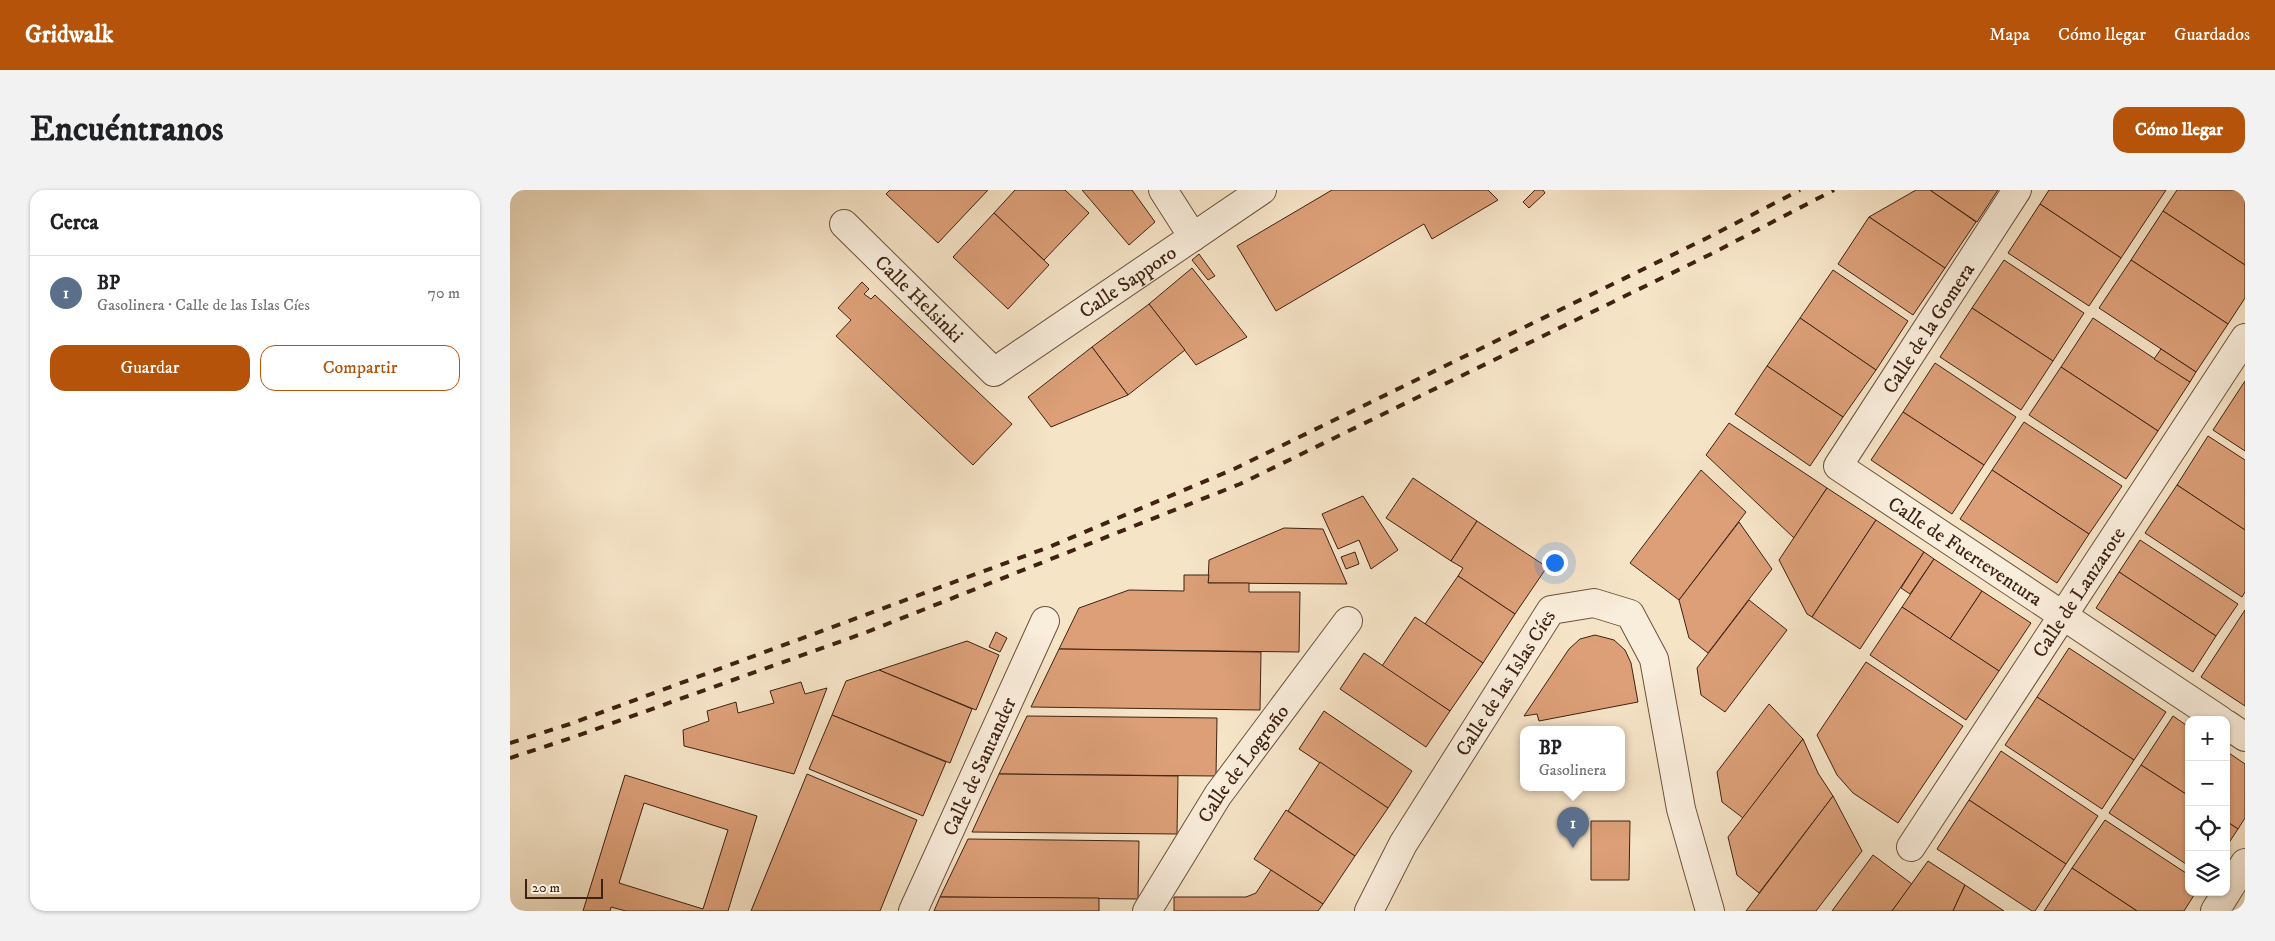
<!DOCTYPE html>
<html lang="es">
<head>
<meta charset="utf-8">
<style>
  body { margin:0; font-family:"IM FELL DW Pica",serif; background:#f2f2f2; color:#202124 }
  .controls { position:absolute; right:15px; bottom:15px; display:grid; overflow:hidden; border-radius:10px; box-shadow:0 1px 4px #0004 }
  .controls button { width:45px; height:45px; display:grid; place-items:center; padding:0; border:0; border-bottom:1px solid #e0e0e0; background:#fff; color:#202124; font:25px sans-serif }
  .scale { position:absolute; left:15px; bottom:12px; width:78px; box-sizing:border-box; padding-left:5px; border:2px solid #3f2211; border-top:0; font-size:14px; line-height:18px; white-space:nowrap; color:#3f2211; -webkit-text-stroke:4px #f9eddb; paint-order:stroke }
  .you { position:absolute; left:1044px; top:372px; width:18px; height:18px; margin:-12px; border:4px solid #fff; border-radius:50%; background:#1a73e8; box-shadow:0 0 0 8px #1a73e833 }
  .badge { display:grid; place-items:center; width:32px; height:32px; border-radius:50%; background:#b45309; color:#fff; font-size:16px; font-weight:700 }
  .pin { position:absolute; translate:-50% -41px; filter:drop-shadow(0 1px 2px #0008) }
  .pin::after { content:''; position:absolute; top:26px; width:18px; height:15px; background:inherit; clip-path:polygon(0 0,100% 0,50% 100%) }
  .popup { position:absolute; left:1010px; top:536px; width:105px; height:65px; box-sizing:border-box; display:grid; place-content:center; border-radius:10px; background:#fff; filter:drop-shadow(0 1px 4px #0005); font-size:16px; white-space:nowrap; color:#757577 }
  .popup b { font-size:19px; color:#202124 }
  .popup::after { content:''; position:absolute; left:50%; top:100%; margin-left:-10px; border:10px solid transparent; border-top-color:#fff }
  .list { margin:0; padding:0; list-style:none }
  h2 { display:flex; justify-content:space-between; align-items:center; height:65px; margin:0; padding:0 20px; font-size:21px }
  h2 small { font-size:16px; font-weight:400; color:#757577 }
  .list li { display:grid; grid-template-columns:32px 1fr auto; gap:15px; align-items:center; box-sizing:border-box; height:75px; padding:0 20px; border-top:1px solid #e0e0e0 }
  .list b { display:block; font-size:19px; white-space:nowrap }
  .list p { margin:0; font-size:16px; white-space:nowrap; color:#757577 }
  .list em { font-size:16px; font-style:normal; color:#757577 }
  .actions { display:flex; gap:10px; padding:15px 20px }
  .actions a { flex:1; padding:11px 0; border:1px solid #b45309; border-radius:15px; text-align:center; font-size:18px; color:#b45309 }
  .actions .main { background:#b45309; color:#fff }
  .icon { flex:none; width:28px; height:28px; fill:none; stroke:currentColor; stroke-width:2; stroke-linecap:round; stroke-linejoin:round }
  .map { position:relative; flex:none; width:1735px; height:721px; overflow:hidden; border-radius:15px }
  header { display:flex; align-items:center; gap:30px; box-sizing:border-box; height:70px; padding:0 25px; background:#b45309; color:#fff }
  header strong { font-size:24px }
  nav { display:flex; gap:28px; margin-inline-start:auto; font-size:18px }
  .intro { display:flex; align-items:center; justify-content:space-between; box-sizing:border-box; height:120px; padding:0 30px }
  h1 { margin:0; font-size:35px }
  .button { padding:12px 22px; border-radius:15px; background:#b45309; color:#fff; font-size:18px; font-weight:700 }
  main { display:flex; gap:30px; padding:0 30px }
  aside { flex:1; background:#fff; border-radius:15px; box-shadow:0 1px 4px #0004 }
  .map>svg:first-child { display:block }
  .building { fill:#dc9f78; stroke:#3f2211; fill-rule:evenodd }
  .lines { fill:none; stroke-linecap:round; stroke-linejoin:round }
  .minor-casing { stroke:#6d523e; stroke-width:30 }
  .minor { stroke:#f9eddb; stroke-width:28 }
  .rail { stroke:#3f2211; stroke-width:4; stroke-dasharray:9 9; stroke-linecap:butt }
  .labels { text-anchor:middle; stroke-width:4; stroke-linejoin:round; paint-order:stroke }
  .street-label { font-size:20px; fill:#3f2211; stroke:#f9eddb }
</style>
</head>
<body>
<header>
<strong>Gridwalk</strong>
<nav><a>Mapa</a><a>Cómo llegar</a><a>Guardados</a></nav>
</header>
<div class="intro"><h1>Encuéntranos</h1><a class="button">Cómo llegar</a></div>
<main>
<aside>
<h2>Cerca<small></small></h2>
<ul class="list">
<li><span class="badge" style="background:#5c6f8a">1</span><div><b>BP</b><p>Gasolinera · Calle de las Islas Cíes</p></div><em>70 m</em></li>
</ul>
<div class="actions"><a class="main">Guardar</a><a>Compartir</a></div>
</aside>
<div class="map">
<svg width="1735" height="721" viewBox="0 0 1735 721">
  <rect width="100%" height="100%" fill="#f6e4c7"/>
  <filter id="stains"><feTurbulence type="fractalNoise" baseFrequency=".004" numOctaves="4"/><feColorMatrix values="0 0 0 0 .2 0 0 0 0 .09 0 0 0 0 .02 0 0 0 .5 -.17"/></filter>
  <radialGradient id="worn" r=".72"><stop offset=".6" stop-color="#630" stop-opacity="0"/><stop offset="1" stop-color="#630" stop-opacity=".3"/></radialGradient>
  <g class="building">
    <polygon points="380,0 478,0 428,53 376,4"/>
    <polygon points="505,0 555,0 579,23 534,70 484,23"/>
    <polygon points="572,0 622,0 645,32 619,55"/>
    <polygon points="822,0 978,0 988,10 922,49 914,34 766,121 727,56"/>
    <polygon points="1025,0 1033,0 1035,3 1019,18 1013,12"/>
    <polygon points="1406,0 1420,0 1466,32 1435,78 1359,27"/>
    <polygon points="1420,0 1488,0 1467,32"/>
    <polygon points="1539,0 1656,0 1611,68 1530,14"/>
    <polygon points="1667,0 1727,0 1735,6 1735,75 1653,21"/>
    <polygon points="1530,14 1611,68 1579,116 1498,63"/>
    <polygon points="1653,21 1735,75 1735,108 1718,134 1621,70"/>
    <polygon points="484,23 539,75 498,119 443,67"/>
    <polygon points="1359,27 1435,78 1403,125 1328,74"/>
    <polygon points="689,64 705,86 698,90 682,70"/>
    <polygon points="1494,70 1574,123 1543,171 1462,118"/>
    <polygon points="1621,70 1718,134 1686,182 1589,118"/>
    <polygon points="682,78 737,147 686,175 639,114"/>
    <polygon points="1323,80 1398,131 1366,180 1290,128"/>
    <polygon points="352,92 359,99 354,104 361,109 365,105 502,234 463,275 326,146 341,130 328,118"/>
    <polygon points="639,114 675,160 618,205 582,157"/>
    <polygon points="1462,118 1543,171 1511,220 1430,167"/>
    <polygon points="1290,128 1366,180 1333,227 1257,176"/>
    <polygon points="1583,128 1680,192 1648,241 1551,177"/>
    <polygon points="582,157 618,205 541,237 518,207"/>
    <polygon points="1651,159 1686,182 1680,192 1644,169"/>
    <polygon points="1425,173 1506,227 1474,275 1393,222"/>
    <polygon points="1257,176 1333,227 1300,276 1225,224"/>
    <polygon points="1551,177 1648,241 1616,289 1519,225"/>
    <polygon points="1735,191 1735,261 1703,240"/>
    <polygon points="1393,222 1474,275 1442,324 1361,270"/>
    <polygon points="1514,232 1612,296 1579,344 1482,280"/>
    <polygon points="1219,233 1317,298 1284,348 1196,265"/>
    <polygon points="1698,246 1735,270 1735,340 1667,295"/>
    <polygon points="1191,280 1236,322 1169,410 1120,373"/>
    <polygon points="1482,280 1579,344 1547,393 1450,329"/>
    <polygon points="903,288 967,331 941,371 876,328"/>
    <polygon points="1667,295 1735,340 1735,402 1732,407 1635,343"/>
    <polygon points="1317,298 1366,330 1302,427 1297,424 1269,370"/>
    <polygon points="853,306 888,360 861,379 849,350 828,359 812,324"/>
    <polygon points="1366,330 1414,362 1350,459 1302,427"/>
    <polygon points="967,331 1037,377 1005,424 948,386 953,378 941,371"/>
    <polygon points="1229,332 1262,379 1198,463 1179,448 1169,410"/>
    <polygon points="774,338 813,339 837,394 698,393 699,370"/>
    <polygon points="1630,350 1728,414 1706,446 1609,382"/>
    <polygon points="845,362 849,374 836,379 831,367"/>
    <polygon points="1414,362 1424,369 1400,404 1391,398"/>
    <polygon points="1424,369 1472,401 1440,449 1392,417"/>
    <polygon points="1609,382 1706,446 1683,482 1586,418"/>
    <polygon points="674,385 699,385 698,393 739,393 739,402 790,402 789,462 549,459 569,418 619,400 674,401"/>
    <polygon points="948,386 1005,424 973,473 915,434"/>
    <polygon points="1472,401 1521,433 1489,481 1440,449"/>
    <polygon points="1239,410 1277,440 1215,522 1191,505 1187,478"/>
    <polygon points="1392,417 1489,481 1456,530 1360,465"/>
    <polygon points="1735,420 1735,516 1691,487"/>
    <polygon points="905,427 973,473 940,521 872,476"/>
    <polygon points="486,442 497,448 490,462 479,457"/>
    <polygon points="1085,445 1104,450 1115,460 1121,473 1128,512 1029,531 1027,524 1014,526 1059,459 1070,449"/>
    <polygon points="457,451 489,465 466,520 369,480"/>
    <polygon points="1559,458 1656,522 1624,570 1527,507"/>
    <polygon points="549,459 751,462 750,520 521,517"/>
    <polygon points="854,463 940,521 916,557 830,499"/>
    <polygon points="1356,472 1453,536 1388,633 1343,603 1327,585 1307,545"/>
    <polygon points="369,480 462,519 440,573 322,525 336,491"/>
    <polygon points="291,492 295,504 317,498 284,584 174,556 173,540 199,531 197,521 226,512 228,523 264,513 260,501"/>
    <polygon points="1527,507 1624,570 1592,619 1495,555"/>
    <polygon points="1259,514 1293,549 1233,628 1212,612 1207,582"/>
    <polygon points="814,521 902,581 878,618 789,559"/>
    <polygon points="322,525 436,572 413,626 299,579"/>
    <polygon points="517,526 707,528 706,586 489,584"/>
    <polygon points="1663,526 1679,537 1679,606 1631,575"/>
    <polygon points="1293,549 1308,583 1323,606 1249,703 1227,685 1218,647"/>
    <polygon points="1491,561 1588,626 1556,674 1459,610"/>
    <polygon points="1716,561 1735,574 1735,628 1728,639 1716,631"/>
    <polygon points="810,572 878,618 845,666 778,621"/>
    <polygon points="1631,575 1679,606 1679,676 1599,623"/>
    <polygon points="297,584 407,630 370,721 241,721"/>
    <polygon points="489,584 668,586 667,644 462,642"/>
    <path d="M115,585L247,626L218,721H116L101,717L100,721H73ZM134,613L218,640L193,719L109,693Z"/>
    <polygon points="1323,606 1352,661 1306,721 1236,721"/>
    <polygon points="1459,610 1556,674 1525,721 1522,721 1427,659"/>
    <polygon points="776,620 845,666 813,714 744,669"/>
    <polygon points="1595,630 1679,685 1679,702 1686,702 1674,721 1627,721 1562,678"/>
    <polygon points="1081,631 1120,631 1119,690 1081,690"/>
    <polygon points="1716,631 1728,639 1716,657"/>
    <polygon points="458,649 629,651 628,709 430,707"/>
    <polygon points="1363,665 1402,694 1382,721 1322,721"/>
    <polygon points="1418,671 1455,695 1443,721 1382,721"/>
    <polygon points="1562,678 1627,721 1534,721"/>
    <polygon points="761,680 813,714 808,721 664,721 664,707 736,707 746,703"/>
    <polygon points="1455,695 1494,721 1443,721"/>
    <polygon points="430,707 589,708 589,721 424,721"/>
  </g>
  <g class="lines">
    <g class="minor-casing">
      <g id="minor">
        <polyline points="653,0 683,47"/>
        <path id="s1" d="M1507,0L1328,276L1710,530"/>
        <path id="s2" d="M334,34L484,182L752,0"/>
        <polyline points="1716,534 1735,547"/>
        <path id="s3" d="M1401,657L1735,148"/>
        <path id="s4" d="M403,721L535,431"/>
        <path id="s5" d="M637,721L708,605L838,431"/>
        <path id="s6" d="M859,721L893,654L1041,420L1084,413L1120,424L1144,469L1171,619L1200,721"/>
        <polyline points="1705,721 1735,673"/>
      </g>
    </g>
    <use href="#minor" class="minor"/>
    <g class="rail">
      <polyline points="0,553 60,534 539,357 724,279 1197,48 1290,0"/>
      <polyline points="0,568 61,548 357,442 730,294 1201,64 1324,0"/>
    </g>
  </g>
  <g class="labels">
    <g class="street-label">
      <text dy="7" stroke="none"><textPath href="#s2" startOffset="372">Calle Sapporo</textPath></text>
      <text dy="7" stroke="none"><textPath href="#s2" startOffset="106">Calle Helsinki</textPath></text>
      <text transform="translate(1418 138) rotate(-57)" y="7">Calle de la Gomera</text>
      <text dy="7" stroke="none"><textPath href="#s1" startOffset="482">Calle de Fuerteventura</textPath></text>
      <text dy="7" stroke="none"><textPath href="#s3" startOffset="305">Calle de Lanzarote</textPath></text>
      <text dy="7" stroke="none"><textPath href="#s6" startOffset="266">Calle de las Islas Cíes</textPath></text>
      <text dy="7" stroke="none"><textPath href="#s5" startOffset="176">Calle de Logroño</textPath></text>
      <text dy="7" stroke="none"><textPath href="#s4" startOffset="159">Calle de Santander</textPath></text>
    </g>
  </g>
  <rect width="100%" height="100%" filter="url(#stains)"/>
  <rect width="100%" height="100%" fill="url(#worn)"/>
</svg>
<div class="controls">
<button>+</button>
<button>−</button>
<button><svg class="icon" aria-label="locate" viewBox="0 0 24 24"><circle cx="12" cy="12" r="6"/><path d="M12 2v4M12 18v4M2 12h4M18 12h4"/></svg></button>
<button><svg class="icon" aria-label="layers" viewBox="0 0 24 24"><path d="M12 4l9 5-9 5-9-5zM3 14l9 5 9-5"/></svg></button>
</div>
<div class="scale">20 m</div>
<div class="you"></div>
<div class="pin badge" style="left:1063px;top:658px;background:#5c6f8a">1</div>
<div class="popup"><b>BP</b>Gasolinera</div>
</div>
</main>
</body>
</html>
